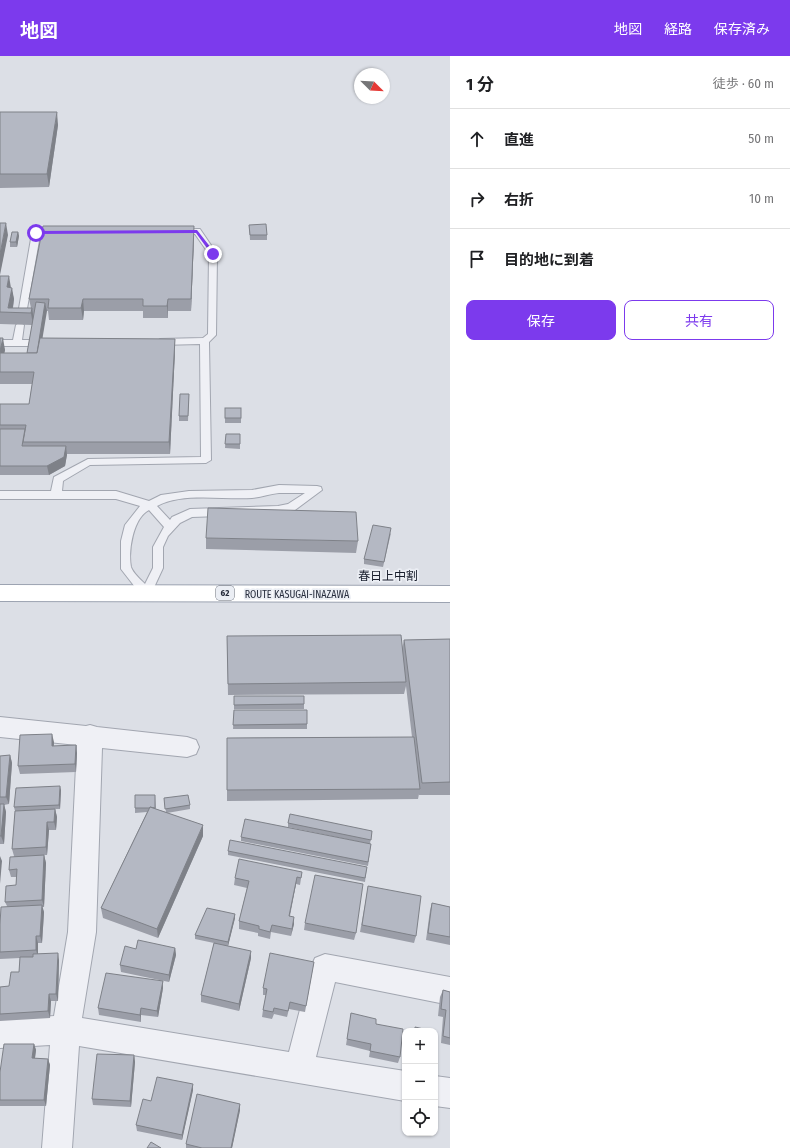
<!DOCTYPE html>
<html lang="ja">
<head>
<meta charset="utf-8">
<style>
  body { margin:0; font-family:"Fira Sans Condensed","Noto Sans JP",sans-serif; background:#f6f6f6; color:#202124 }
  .controls { position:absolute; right:12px; bottom:12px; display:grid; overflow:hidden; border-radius:8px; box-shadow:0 1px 3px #0004 }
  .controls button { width:36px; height:36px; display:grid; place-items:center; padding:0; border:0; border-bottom:1px solid #e0e0e0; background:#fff; color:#202124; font:20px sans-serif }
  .compass { position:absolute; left:354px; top:12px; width:36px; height:36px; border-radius:50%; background:#fff; box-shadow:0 1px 3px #0004; rotate:114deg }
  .stop { position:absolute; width:12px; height:12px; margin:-9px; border:3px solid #7c3aed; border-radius:50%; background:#fff }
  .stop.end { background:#7c3aed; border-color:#fff; box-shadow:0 1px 4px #0008 }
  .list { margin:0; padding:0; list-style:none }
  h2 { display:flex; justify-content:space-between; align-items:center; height:52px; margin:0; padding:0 16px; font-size:17px }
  h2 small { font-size:13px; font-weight:400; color:#757577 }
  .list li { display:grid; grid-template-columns:26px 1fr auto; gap:12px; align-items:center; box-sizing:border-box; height:60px; padding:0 16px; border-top:1px solid #e0e0e0 }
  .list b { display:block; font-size:15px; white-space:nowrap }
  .list em { font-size:13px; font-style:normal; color:#757577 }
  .actions { display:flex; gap:8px; padding:12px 16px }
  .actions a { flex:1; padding:9px 0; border:1px solid #7c3aed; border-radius:8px; text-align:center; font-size:14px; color:#7c3aed }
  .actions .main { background:#7c3aed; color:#fff }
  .icon { flex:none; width:22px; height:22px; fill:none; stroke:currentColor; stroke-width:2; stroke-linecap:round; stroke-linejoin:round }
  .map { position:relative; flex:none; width:450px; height:1092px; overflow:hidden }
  header { display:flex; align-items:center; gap:24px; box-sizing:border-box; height:56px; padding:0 20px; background:#7c3aed; color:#fff }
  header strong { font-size:19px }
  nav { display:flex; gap:22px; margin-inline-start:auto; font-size:14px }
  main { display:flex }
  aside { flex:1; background:#fff }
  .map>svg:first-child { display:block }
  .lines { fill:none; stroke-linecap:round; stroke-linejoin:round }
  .service-casing { stroke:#a2a6b0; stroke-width:2 }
  .minor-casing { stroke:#a2a6b0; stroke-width:2 }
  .primary-casing { stroke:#9ca3b1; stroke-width:2 }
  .service { fill:#eff0f5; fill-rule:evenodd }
  .minor { fill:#eff0f5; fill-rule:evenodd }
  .primary { fill:#fff; fill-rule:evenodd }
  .wall { fill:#9b9ea8 }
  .shaded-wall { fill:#7e8188 }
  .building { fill:#b4b8c3; stroke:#7e8188 }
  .route { fill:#7c3aed }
  .labels { text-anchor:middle; stroke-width:3.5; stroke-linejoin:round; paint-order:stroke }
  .shield { fill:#ebeef4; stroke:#616673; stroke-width:1 }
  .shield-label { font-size:9px; font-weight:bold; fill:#262c3c }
  .street-label { font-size:10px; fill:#262c3c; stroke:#ebeef4 }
  .quarter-label { font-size:12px; fill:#191e2d; stroke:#ebeef4 }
</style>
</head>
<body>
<header>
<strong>地図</strong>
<nav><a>地図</a><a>経路</a><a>保存済み</a></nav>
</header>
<main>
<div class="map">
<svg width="450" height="1092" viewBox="0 0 450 1092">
  <rect width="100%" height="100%" fill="#dcdfe6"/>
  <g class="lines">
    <g class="service-casing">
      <g id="service">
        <path d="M197,173H200L217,198L216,279L209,286L211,404L206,407L90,409L63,425L62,435H116L149,445L161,439L189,435L252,434L279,429L317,430L321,431L322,434L295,454L278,458L192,461L180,467L168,480L163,491V512L150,540L146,541L142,540L121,513V485L125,469L140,450L116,443H0V435H51L54,421L88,403L201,401L200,288L160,289L156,286L160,283L203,282L208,278L209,198L195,178H180L176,176L180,174ZM279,437H305L288,448L278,450L190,453L172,461L170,464L157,450C182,436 223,444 252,442C261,441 270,438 279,437ZM149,454L164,471L153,491V512L145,528C141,524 133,517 131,511C128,495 133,462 149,454Z"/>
        <polygon points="57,174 60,174 60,178 40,179 25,264 21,267 24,269 22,284 31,284 36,287 31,290 0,290 0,284 13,284 16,269 20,266 17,264 32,177 36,175"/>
      </g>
    </g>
    <g class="minor-casing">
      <g id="minor">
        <polygon points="0,661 86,670 90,669 97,671 187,681 196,684 199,691 196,698 187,701 102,692 96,876 82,962 289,996 311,911 315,902 325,898 450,921 450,949 335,926 316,1001 405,1015 405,1045 79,990 72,1092 42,1092 50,989 0,992 0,964 54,960 68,876 77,689 0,681"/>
        <polygon points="435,1020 450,1022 450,1052 435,1050"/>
      </g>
    </g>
    <g class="primary-casing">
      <polygon id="primary" points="0,529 450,530 450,546 0,545"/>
    </g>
    <use href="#service" class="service"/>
    <use href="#minor" class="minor"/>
    <use href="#primary" class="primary"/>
  </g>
  <g class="wall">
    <polygon points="0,56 58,69 49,131 0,132"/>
    <polygon points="249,169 267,179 267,184 250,184"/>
    <polygon points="18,176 19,180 17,191 10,191 10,186"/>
    <polygon points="194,182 191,255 168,255 168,262 143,262 143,255 84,255 83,264 49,264 48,255 46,255 42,282 175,283 175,295 170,398 67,398 65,410 49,419 0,419 0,348 29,348 32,328 0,328 0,282 5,294 4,297 27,297 32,269 0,268 0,220 11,232 14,243 13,252 31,252 29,243"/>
    <polygon points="189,338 188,365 179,365 179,360"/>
    <rect x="225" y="352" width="16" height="15"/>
    <polygon points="226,378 240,378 240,393 225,392"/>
    <polygon points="391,477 383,511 364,508 364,503"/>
    <polygon points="206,482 358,485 356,497 206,493"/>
    <polygon points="227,580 402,593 404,584 450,583 450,739 419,739 419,738 418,743 227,745 227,682 412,681 406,630 404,638 228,639"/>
    <polygon points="234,640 304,648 304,653 234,653"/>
    <polygon points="234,654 307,668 307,673 233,673"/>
    <polygon points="54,686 54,690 77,697 76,716 20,718 18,710"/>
    <polygon points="10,699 12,707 9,748 4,749 6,756 4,788 0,788 0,700"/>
    <polygon points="61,734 60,753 55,753 57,761 56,774 49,774 47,799 44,799 46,807 44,851 42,851 44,856 42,887 38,887 38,898 59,904 58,945 51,945 50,962 0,965 0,931 9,930 19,916 20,902 0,903 0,868 7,850 5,846 16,829 16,821 11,821 9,814 14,800 12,793 15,755 14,751"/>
    <polygon points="155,739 156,753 166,756 164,742 190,749 190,753 167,757 203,780 158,882 103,862 101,852 147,756 135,757 135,752"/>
    <polygon points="288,767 372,775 370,788 288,771"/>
    <polygon points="241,781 371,788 368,810 241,785"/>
    <polygon points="228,795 367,811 365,826 228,799"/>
    <polygon points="302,816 300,829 296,828 290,860 294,868 291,880 271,876 270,883 258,880 258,877 239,873 239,865 247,832 234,829 235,822"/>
    <polygon points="367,837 416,880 414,887 360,876"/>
    <polygon points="432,847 450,851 450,889 426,884 430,854"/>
    <polygon points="235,858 235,862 228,890 251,902 239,955 201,946 201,939 214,887 195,883 195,879"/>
    <polygon points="305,867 356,877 354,884 304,874"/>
    <polygon points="175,892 176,899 169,926 121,916 120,909 136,893"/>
    <polygon points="314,906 305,956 289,953 287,961 274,958 272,963 262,961 263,954 266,939 263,939 263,932"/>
    <polygon points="163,925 163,932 158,961 141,959 141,966 99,959 98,952"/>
    <polygon points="443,934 450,936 450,989 441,987 443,961 438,960 440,941"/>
    <polygon points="351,957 376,968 400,1001 398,1007 369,1001 370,995 346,989"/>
    <polygon points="34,988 36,994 35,1002 48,1003 50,1009 46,1050 0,1050 0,1016"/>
    <polygon points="134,999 135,1006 131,1051 93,1049 92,1043"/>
    <polygon points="193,1028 193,1034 182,1084 137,1075 136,1069 151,1045"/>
    <polygon points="240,1048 240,1054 232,1092 186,1092 186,1088"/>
  </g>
  <g class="shaded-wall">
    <polygon points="57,56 58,69 49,131 47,118"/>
    <polygon points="6,167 8,179 0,219 0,198"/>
    <polygon points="194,170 194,182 191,255 191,243"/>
    <polygon points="18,176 19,180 17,191 16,186"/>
    <polygon points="9,220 11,232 7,231"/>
    <polygon points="12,232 14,243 12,257 8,252"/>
    <polygon points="83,243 84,255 83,264 81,252"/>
    <polygon points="168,243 168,262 167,250"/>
    <polygon points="45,247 47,255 38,309 36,300"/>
    <polygon points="32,252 34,264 33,269 31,257"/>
    <polygon points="3,282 5,294 2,309 0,295"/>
    <polygon points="175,283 175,295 170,398 169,386"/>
    <polygon points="66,390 67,399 65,410 49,419 47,410"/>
    <polygon points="52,678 54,686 53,698 52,690"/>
    <polygon points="76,689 77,697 76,716 75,708"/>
    <polygon points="10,699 12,707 9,748 6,741"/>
    <polygon points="60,730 61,734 60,753 59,749"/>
    <polygon points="4,748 6,756 4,788 1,780"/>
    <polygon points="55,753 57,761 56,774 54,766"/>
    <polygon points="47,766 49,774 47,799 46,791"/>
    <polygon points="203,769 203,780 158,882 157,873"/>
    <polygon points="44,799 46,807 44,851 42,844"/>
    <polygon points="0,800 2,805 0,828"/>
    <polygon points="297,821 296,828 288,867 289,860"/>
    <polygon points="42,849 44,856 42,887 40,880"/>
    <polygon points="235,858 235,862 228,890 228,886"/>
    <polygon points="294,861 294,868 291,880 292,873"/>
    <polygon points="36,880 38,887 38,901 36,894"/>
    <polygon points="175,892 176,899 169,926 169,919"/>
    <polygon points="251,895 251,902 239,955 239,948"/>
    <polygon points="58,897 59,904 58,945 56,938"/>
    <polygon points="163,925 163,932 158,961 157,955"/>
    <polygon points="49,938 51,945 50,962 48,955"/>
    <polygon points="141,952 141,966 140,959"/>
    <polygon points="34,988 36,994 34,1009 32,1002"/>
    <polygon points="134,999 135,1006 131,1051 130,1045"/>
    <polygon points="48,1003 50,1009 46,1050 44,1044"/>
    <polygon points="193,1028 193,1034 182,1084 182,1079"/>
    <polygon points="240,1048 240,1054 232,1092 231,1092"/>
  </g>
  <g class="building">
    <polygon points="0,56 57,56 47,118 0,118"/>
    <polygon points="0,167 6,167 0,198"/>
    <polygon points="266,168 267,179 250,179 249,169"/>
    <polygon points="43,170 194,170 191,243 168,243 167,250 143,250 143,243 83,243 81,252 48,252 49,243 29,243"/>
    <polygon points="12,176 18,176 16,186 10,186"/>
    <polygon points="0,220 9,220 7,231 12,232 8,252 32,252 31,257 0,256"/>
    <polygon points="36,246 45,247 37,297 27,297"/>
    <polygon points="0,282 3,282 0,295"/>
    <polygon points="40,282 175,283 169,386 23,386 26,369 0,369 0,348 29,348 34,316 0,316 0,297 37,297"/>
    <polygon points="180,338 189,338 188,360 179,360"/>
    <rect x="225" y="352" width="16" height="10"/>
    <polygon points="0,373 25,373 22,390 66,390 64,401 47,410 0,410"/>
    <polygon points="226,378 240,378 240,388 225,388"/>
    <polygon points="208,452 356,456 358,485 206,482"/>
    <polygon points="373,469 391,472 384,506 364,503"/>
    <polygon points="401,579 406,626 228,628 227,580"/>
    <polygon points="450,583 450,726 422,727 404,584"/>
    <polygon points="234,640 304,640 304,648 234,649"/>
    <polygon points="234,654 307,654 307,668 233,669"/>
    <polygon points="52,678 52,690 76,689 75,708 18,710 20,679"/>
    <polygon points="414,681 420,733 227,734 227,682"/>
    <polygon points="10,699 6,741 0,741 0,700"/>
    <polygon points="60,730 59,749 14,751 16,732"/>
    <polygon points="135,739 155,739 155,752 150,751 149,752 135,752"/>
    <polygon points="188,739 190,749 165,753 164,742"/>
    <polygon points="0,748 4,748 1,780 0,780"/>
    <polygon points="150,751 203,769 157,873 101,852"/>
    <polygon points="55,753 54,766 47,766 46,791 12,793 15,755"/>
    <polygon points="290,758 372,775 371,784 288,767"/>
    <polygon points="245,763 371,788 368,806 241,781"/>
    <polygon points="230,784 367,811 365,822 228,795"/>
    <polygon points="44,799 42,844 5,846 6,830 16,829 17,813 9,814 10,801"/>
    <polygon points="239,803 302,816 301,822 297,821 289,860 294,861 292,873 272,869 270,876 259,873 259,870 239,865 249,825 235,822"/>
    <polygon points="315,819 363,828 356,877 305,867"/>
    <polygon points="368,830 421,840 416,880 362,869"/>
    <polygon points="432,847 450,851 450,881 428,877"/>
    <polygon points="42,849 40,880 36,880 36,894 0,896 0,868 1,851"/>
    <polygon points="207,852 235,858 228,886 195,879"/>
    <polygon points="138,884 175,892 169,919 120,909 125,890 136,893"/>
    <polygon points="214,887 251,895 239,948 201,939"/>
    <polygon points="58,897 56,938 49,938 48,955 0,958 0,931 9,930 11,916 19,916 20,901 33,901 33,898"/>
    <polygon points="270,897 314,906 306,950 290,946 288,955 274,952 273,956 263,954 267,933 263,932"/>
    <polygon points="106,917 163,925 157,955 141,952 140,959 98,952"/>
    <polygon points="443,934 450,936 450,982 443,980 446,954 441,953"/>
    <polygon points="351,957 376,963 376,968 403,973 400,1001 370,995 371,988 347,983"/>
    <polygon points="415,971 432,975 415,975"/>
    <polygon points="4,988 34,988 32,1002 48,1003 44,1044 0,1044 0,1016"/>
    <polygon points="97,998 134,999 130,1045 92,1043"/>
    <polygon points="157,1021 193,1028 182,1079 136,1069 143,1043 151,1045"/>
    <polygon points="197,1038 240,1048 231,1092 202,1092 186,1088"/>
    <polygon points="151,1086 161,1092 147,1092"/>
  </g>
  <polygon class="route" points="197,174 215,197 215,199 212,199 196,177 36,178 34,177 36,175"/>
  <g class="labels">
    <rect class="shield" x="216" y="530" width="18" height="14" rx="3"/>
    <g class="shield-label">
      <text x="225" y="540">62</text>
    </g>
    <g class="street-label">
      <text x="297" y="542">ROUTE KASUGAI-INAZAWA</text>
    </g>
    <g class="quarter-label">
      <text x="388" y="524">春日上中割</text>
    </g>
  </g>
</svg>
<div class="controls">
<button>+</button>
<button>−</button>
<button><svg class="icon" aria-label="locate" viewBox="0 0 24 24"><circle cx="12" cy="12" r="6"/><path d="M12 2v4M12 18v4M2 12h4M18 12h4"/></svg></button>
</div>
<svg class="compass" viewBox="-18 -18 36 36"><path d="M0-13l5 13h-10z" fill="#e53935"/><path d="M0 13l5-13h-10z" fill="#757577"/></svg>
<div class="stop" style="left:36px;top:177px"></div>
<div class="stop end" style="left:213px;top:198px"></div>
</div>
<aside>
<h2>1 分<small>徒歩 · 60 m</small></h2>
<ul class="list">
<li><svg class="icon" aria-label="ahead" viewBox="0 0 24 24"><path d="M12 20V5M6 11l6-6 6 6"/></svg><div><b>直進</b></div><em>50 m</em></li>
<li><svg class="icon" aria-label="right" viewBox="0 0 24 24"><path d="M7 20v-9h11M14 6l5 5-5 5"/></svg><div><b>右折</b></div><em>10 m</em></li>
<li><svg class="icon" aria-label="arrive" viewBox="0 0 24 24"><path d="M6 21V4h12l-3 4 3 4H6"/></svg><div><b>目的地に到着</b></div></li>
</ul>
<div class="actions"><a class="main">保存</a><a>共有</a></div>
</aside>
</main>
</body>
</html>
